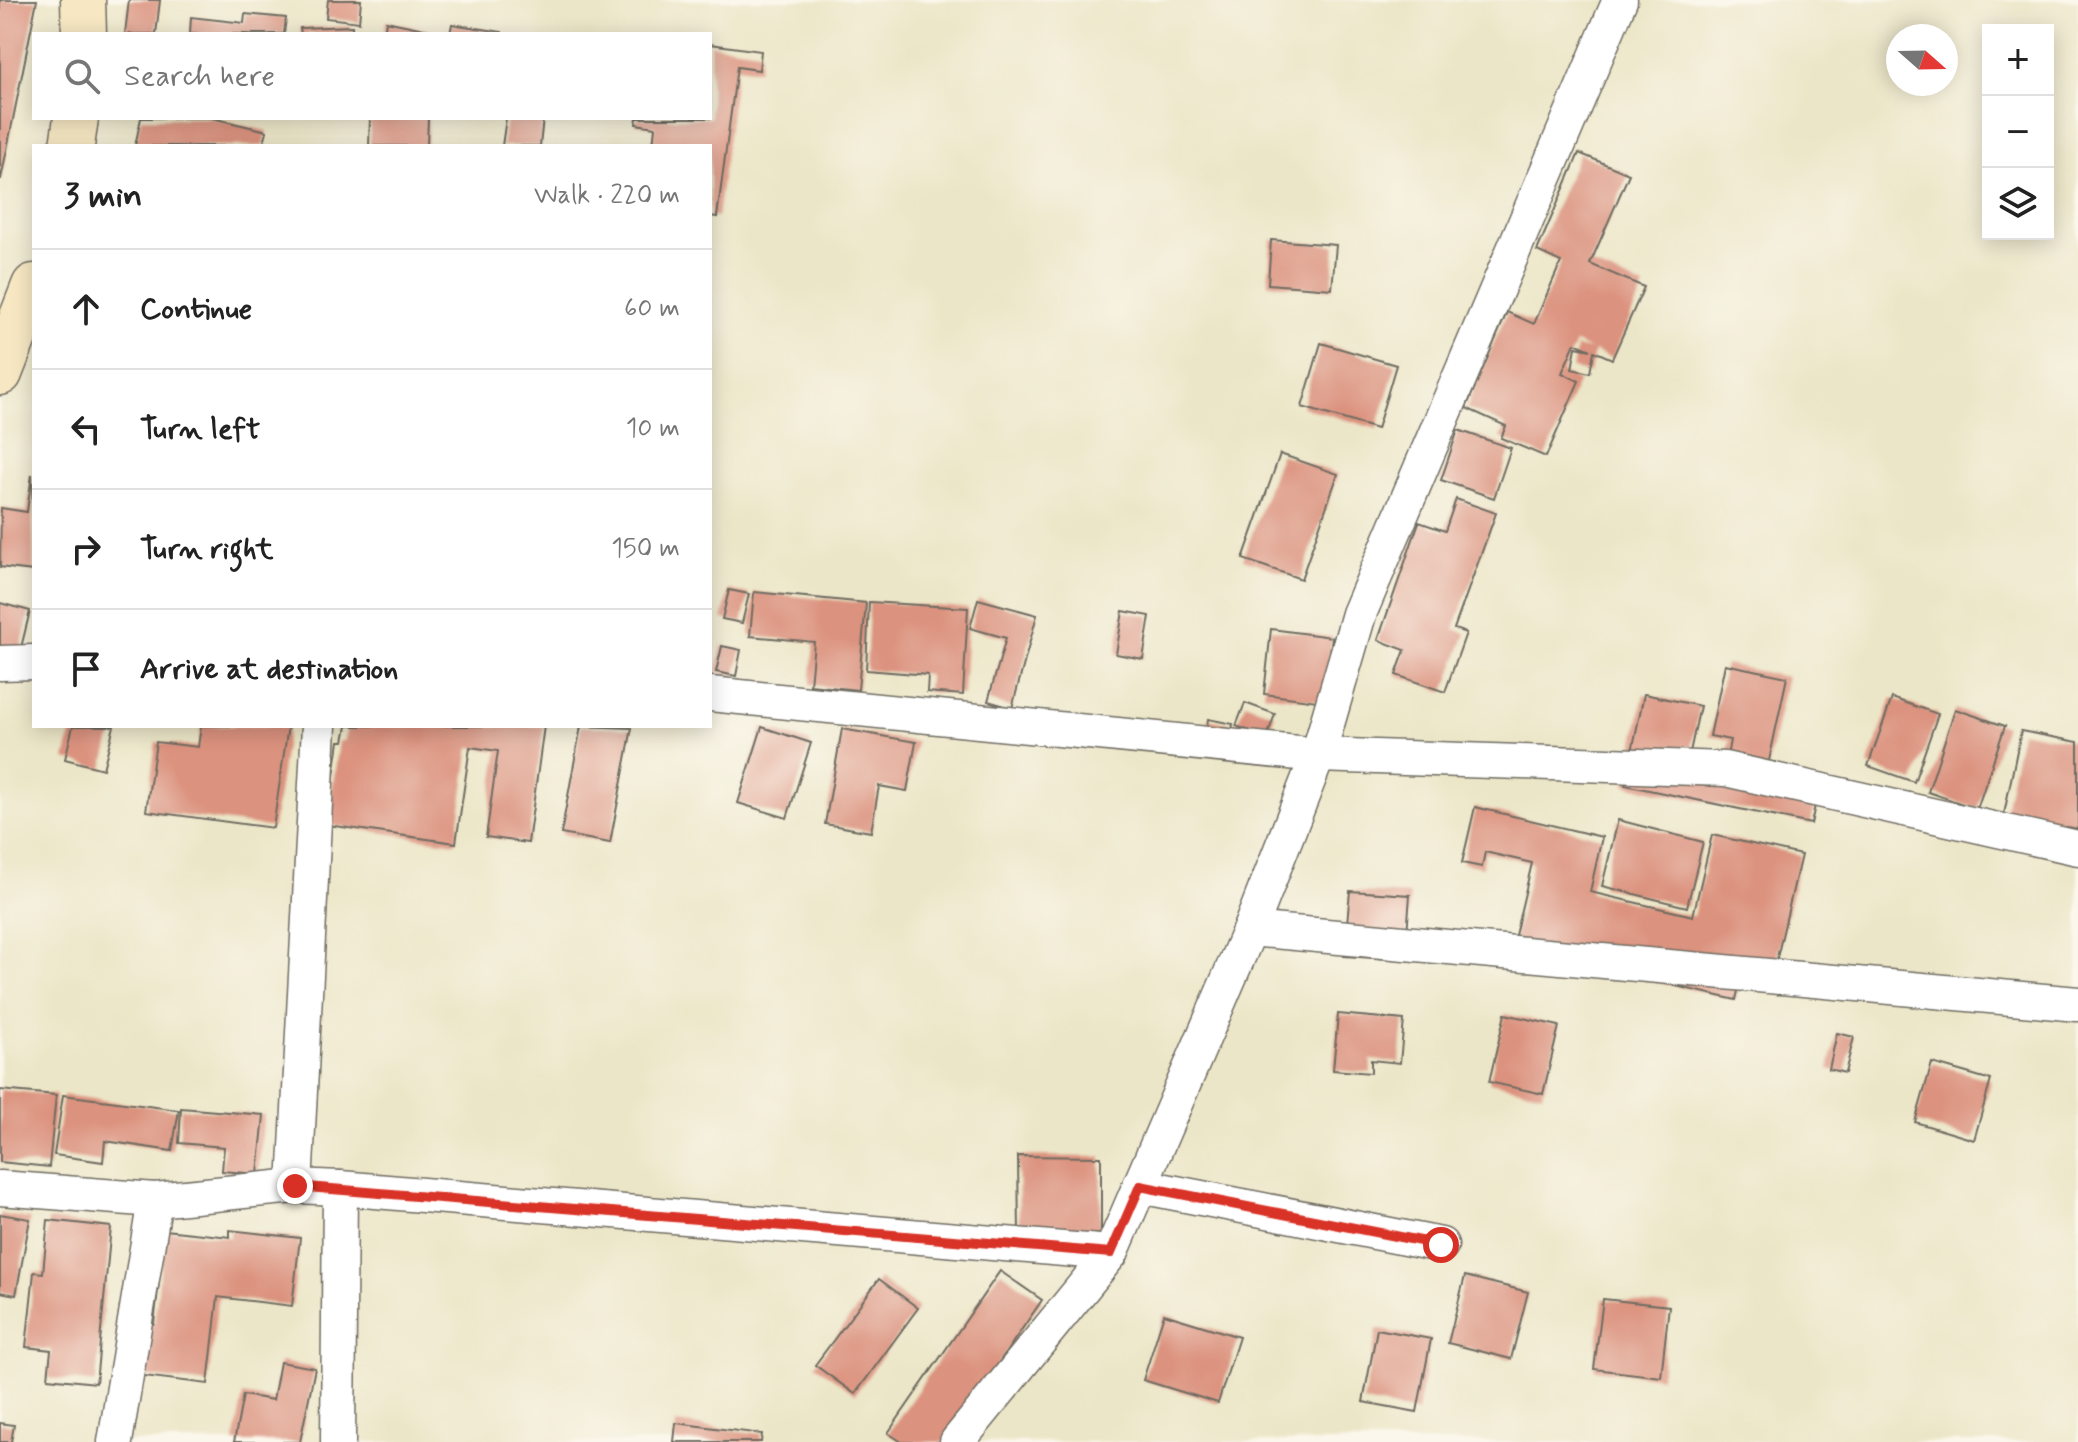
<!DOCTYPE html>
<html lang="en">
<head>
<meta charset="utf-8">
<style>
  body { margin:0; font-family:Mynerve,sans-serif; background:#f2f2f2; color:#222 }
  .controls { position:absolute; right:24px; top:24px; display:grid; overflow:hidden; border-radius:0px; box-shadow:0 4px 20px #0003 }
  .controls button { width:72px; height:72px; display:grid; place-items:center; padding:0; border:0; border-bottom:2px solid #e0e0e0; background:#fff; color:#222; font:40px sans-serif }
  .compass { position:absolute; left:1886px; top:24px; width:72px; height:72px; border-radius:50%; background:#fff; box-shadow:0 4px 20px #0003; rotate:110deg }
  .stop { position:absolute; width:24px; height:24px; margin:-18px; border:6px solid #d93025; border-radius:50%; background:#fff }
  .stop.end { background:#d93025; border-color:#fff; box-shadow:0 2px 8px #0008 }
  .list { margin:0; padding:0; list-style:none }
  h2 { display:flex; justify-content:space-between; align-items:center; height:104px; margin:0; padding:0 32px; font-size:34px }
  h2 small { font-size:26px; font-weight:400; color:#767676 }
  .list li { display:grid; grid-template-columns:52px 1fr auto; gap:24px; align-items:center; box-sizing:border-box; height:120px; padding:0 32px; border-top:2px solid #e0e0e0 }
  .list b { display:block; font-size:30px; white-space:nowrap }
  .list em { font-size:26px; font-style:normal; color:#767676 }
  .icon { flex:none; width:44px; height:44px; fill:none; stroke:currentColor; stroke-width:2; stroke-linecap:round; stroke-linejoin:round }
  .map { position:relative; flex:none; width:2078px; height:1442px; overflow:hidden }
  .search { position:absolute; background:#fff; box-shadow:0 4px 20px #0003; left:32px; top:32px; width:680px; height:88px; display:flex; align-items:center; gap:20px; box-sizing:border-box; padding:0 28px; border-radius:0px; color:#767676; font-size:30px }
  .panel { position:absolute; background:#fff; box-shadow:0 4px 20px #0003; left:32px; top:144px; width:680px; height:584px; border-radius:0px }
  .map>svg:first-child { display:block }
  .building { fill:#db927e }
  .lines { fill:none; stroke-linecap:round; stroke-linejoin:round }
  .minor-casing { stroke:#6f6c62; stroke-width:37 }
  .secondary-casing { stroke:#6f6c62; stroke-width:47 }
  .minor { stroke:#fff; stroke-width:34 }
  .secondary { stroke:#f7e8c3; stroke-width:44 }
  .route { stroke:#d93025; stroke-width:10 }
</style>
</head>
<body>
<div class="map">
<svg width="2078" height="1442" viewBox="0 0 2078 1442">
  <rect width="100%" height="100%" fill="#fbf7ec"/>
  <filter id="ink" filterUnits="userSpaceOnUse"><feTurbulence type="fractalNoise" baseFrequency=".0125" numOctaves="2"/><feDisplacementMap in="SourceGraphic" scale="16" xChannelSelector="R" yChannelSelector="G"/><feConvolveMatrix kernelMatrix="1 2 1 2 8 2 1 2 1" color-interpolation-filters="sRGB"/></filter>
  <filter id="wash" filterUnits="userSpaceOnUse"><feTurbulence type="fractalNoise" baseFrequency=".006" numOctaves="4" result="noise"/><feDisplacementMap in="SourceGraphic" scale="32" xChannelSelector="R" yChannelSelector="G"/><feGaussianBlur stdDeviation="1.8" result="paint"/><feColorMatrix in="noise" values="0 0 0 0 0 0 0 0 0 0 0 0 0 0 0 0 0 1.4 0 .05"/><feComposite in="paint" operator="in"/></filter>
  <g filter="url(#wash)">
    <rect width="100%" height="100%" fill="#ece6c8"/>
    <g id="blocks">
      <g class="building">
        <polygon points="0,0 37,0 1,179 0,179"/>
        <polygon points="129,0 160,0 156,34 125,34"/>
        <polygon points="328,0 361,0 359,22 326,18"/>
        <polygon points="245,14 286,18 284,34 190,34 191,17 244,23"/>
        <polygon points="386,21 433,31 432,34 384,34"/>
        <polygon points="452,24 502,32 502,34 450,34"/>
        <polygon points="352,26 352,34 301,34 300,28"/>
        <polygon points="710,44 761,51 759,70 737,67 717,217 710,216 710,146 653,146 655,127 636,124 637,118 710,118"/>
        <polygon points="141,118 212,118 267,131 263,146 135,146"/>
        <polygon points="370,118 428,118 427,146 369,146"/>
        <polygon points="506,118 543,118 540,146 502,146"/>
        <polygon points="1579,153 1629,174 1590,264 1644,287 1612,359 1594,351 1590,373 1572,369 1576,347 1591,350 1575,343 1562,373 1579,381 1546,457 1501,438 1506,426 1466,408 1507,312 1534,324 1561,262 1537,251"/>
        <polygon points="1271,240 1336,245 1332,289 1268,284"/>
        <polygon points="1321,343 1396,365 1377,429 1302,407"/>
        <polygon points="1458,430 1511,448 1494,498 1441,480"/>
        <polygon points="1280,454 1338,474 1301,579 1243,559"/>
        <polygon points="32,474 34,571 0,567 1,508 27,512"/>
        <polygon points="1456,499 1496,513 1454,629 1466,633 1445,692 1396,675 1405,650 1378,640 1419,522 1445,531"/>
        <polygon points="729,590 749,594 742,623 722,619"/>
        <polygon points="754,592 866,603 858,690 810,685 814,642 750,636"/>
        <polygon points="978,599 1037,615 1012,708 988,701 1006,638 970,628"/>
        <polygon points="869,602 968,608 963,695 927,692 928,675 866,670"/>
        <polygon points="0,603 30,611 20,652 0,647"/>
        <polygon points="1123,611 1150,616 1143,659 1116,654"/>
        <polygon points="1271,629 1332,637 1324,702 1264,694"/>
        <polygon points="722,646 741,650 736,676 716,672"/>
        <polygon points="1725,664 1787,677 1764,784 1817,796 1811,824 1625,785 1644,694 1700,706 1687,766 1724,773 1730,740 1710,736"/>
        <polygon points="1892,698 1938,714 1914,782 1868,766"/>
        <polygon points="1245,703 1275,714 1267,737 1236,726"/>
        <polygon points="1955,709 2005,726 1977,809 1928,792"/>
        <polygon points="1208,719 1233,724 1231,738 1206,733"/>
        <polygon points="73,726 114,726 103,769 65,759"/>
        <polygon points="201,726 288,726 273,828 146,811 156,742 198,747"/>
        <polygon points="347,726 544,726 528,843 486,837 498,751 470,747 456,843 327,825 339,741 344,741"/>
        <polygon points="581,726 632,728 610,843 561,834"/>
        <polygon points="762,727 811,743 787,818 738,803"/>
        <polygon points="842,729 916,742 907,791 879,786 871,832 825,824"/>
        <polygon points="2021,731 2078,742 2078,829 2067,827 2061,854 2003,819"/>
        <polygon points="1475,807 1602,837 1590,892 1693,916 1712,835 1801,855 1769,992 1739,986 1736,1000 1512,948 1532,863 1485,852 1482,867 1462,863"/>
        <polygon points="1618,820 1703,842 1687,907 1602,886"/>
        <polygon points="1350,891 1410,895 1405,960 1344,956"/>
        <polygon points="1338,1014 1404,1020 1400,1063 1371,1060 1371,1073 1333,1070"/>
        <polygon points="1505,1014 1559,1026 1543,1094 1489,1082"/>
        <polygon points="1837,1033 1854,1037 1845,1073 1829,1069"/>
        <polygon points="1932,1063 1991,1080 1974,1140 1915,1122"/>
        <polygon points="0,1090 56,1095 49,1167 0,1162"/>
        <polygon points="63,1095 179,1110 172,1151 105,1141 103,1162 54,1155"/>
        <polygon points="181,1108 264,1115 258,1174 222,1171 224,1147 179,1143"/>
        <polygon points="1018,1156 1101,1157 1101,1234 1019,1234"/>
        <polygon points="0,1214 30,1219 16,1295 0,1292"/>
        <polygon points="48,1220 111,1227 96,1383 48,1378 51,1350 26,1347 34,1272 43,1273"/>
        <polygon points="165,1230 230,1237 230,1230 300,1238 292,1306 218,1297 208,1384 135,1375 141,1323 154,1324"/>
        <polygon points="1000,1271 1042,1300 944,1442 902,1442 888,1433"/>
        <polygon points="1465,1276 1528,1292 1511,1359 1448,1343"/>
        <polygon points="879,1279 918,1308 855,1394 815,1365"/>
        <polygon points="1603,1299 1669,1306 1661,1377 1594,1369"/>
        <polygon points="1164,1314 1239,1337 1218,1403 1143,1380"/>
        <polygon points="1377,1329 1431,1339 1417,1412 1363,1402"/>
        <polygon points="280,1362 315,1368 300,1442 234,1442 243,1395 273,1400"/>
        <polygon points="0,1423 14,1425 11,1442 0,1442"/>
        <polygon points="676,1423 762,1434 761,1442 674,1442"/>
      </g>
    </g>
  </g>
  <g filter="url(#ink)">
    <use href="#blocks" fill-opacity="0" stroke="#6f6c62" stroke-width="2"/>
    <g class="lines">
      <g class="minor-casing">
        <g id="minor">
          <polyline points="0,663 34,662"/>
          <polyline points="710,694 1318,755 1725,769 2078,848"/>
          <polyline points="1250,929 2078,1004"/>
          <polyline points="295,1186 319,726"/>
          <polyline points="1140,1186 1441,1245"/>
          <polyline points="0,1188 155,1200 295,1186 340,1188 1111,1253"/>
          <polyline points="115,1442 155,1200"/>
          <polyline points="338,1442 340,1188"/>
          <polyline points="957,1442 1111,1253 1250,929 1318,755 1359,614 1620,0"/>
        </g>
      </g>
      <g class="secondary-casing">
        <g id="secondary">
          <polyline points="83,0 84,34"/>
          <polyline points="72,146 76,118"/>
          <polyline points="0,373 34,286"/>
        </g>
      </g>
      <use href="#minor" class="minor"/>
      <use href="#secondary" class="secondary"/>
    </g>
  </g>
  <g class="lines" filter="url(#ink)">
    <polyline class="route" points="295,1186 1111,1253 1140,1186 1441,1245"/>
  </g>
</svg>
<div class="controls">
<button>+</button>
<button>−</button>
<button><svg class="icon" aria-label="layers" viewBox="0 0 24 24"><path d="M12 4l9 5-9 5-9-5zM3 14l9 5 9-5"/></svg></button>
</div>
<svg class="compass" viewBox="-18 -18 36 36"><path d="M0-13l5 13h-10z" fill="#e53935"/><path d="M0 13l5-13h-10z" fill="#767676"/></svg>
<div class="stop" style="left:1441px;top:1245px"></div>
<div class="stop end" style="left:295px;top:1186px"></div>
<div class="search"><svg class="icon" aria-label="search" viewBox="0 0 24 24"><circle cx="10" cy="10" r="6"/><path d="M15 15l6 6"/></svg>Search here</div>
<section class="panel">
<h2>3 min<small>Walk · 220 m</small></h2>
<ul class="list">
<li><svg class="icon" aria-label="ahead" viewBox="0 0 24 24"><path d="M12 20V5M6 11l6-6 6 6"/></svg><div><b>Continue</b></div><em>60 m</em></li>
<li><svg class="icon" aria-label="left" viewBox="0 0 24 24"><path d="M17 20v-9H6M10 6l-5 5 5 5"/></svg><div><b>Turn left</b></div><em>10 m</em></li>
<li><svg class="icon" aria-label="right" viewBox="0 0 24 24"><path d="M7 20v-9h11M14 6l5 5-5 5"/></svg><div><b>Turn right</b></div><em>150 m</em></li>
<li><svg class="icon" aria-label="arrive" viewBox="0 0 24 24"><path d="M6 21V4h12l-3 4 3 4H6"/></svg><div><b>Arrive at destination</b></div></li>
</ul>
</section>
</div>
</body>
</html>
